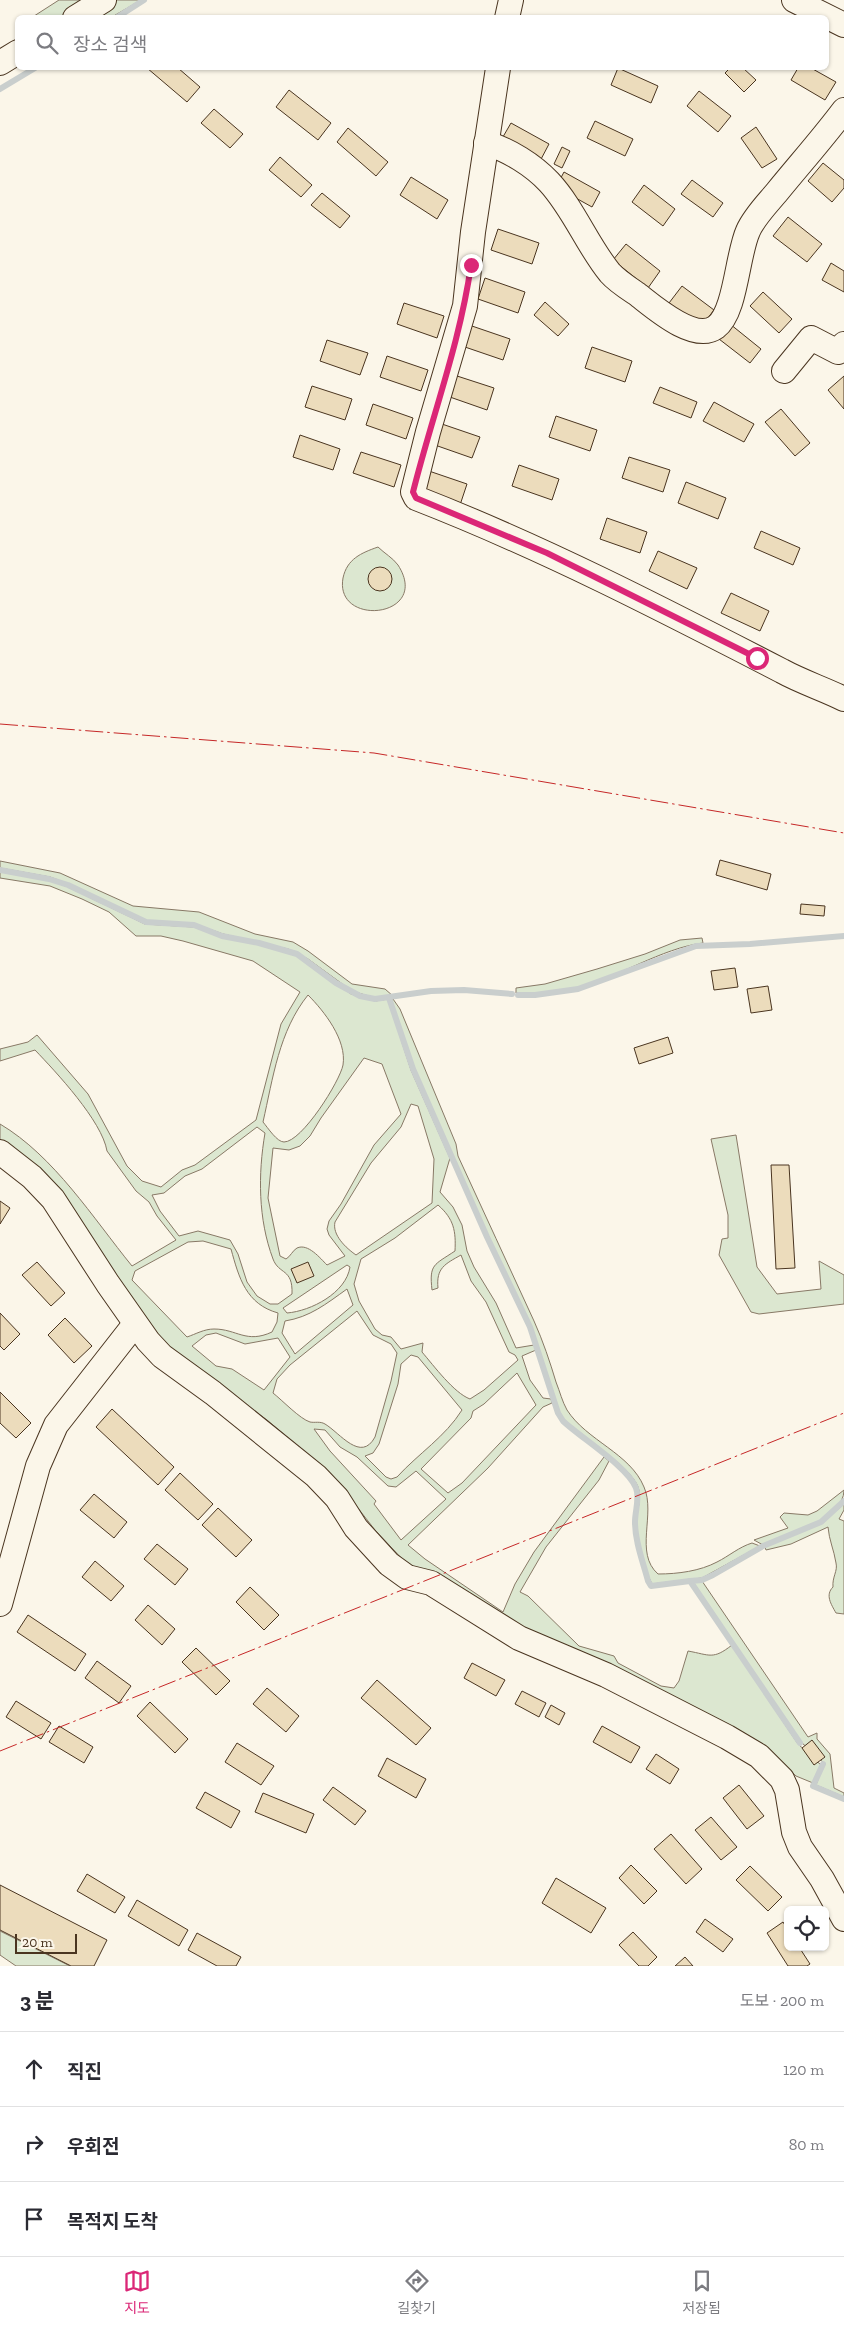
<!DOCTYPE html>
<html lang="ko">
<head>
<meta charset="utf-8">
<style>
  body { margin:0; font-family:"Zilla Slab","Noto Sans KR",serif; background:#f7f7f7; color:#2b2b33 }
  .controls { position:absolute; right:15px; bottom:15px; display:grid; overflow:hidden; border-radius:8px; box-shadow:0 1px 4px #0004 }
  .controls button { width:45px; height:45px; display:grid; place-items:center; padding:0; border:0; border-bottom:1px solid #e1e1e2; background:#fff; color:#2b2b33; font:25px sans-serif }
  .scale { position:absolute; left:15px; bottom:12px; width:62px; box-sizing:border-box; padding-left:5px; border:2px solid #4a3520; border-top:0; font-size:14px; line-height:18px; white-space:nowrap; color:#4a3520; -webkit-text-stroke:4px #fbf6e9; paint-order:stroke }
  .stop { position:absolute; width:15px; height:15px; margin:-11px; border:4px solid #db2777; border-radius:50%; background:#fff }
  .stop.end { background:#db2777; border-color:#fff; box-shadow:0 1px 5px #0008 }
  .list { margin:0; padding:0; list-style:none }
  h2 { display:flex; justify-content:space-between; align-items:center; height:65px; margin:0; padding:0 20px; font-size:21px }
  h2 small { font-size:16px; font-weight:400; color:#7c7c81 }
  .list li { display:grid; grid-template-columns:32px 1fr auto; gap:15px; align-items:center; box-sizing:border-box; height:75px; padding:0 20px; border-top:1px solid #e1e1e2 }
  .list b { display:block; font-size:19px; white-space:nowrap }
  .list em { font-size:16px; font-style:normal; color:#7c7c81 }
  .icon { flex:none; width:28px; height:28px; fill:none; stroke:currentColor; stroke-width:2; stroke-linecap:round; stroke-linejoin:round }
  .map { position:relative; flex:none; width:844px; height:1966px; overflow:hidden }
  .search { position:absolute; background:#fff; box-shadow:0 1px 4px #0004; left:15px; right:15px; top:15px; height:55px; display:flex; align-items:center; gap:12px; box-sizing:border-box; padding:0 18px; border-radius:8px; color:#7c7c81; font-size:19px }
  .sheet { height:290px; background:#fff }
  nav { display:flex; justify-content:space-around; align-items:center; box-sizing:border-box; height:70px; border-top:1px solid #e1e1e2; background:#fff; font-size:14px; color:#7c7c81 }
  nav a { display:grid; justify-items:center; gap:2px }
  nav .on { color:#db2777 }
  .map>svg:first-child { display:block }
  .green { fill:#dce7d0; stroke:#887966; fill-rule:evenodd }
  .lines { fill:none; stroke-linecap:round; stroke-linejoin:round }
  .stream { stroke:#c9cecd; stroke-width:6 }
  .building { fill:#ecdcbc; stroke:#4a3520 }
  .minor-casing { stroke:#4a3520; stroke-width:26 }
  .minor { stroke:#fbf6e9; stroke-width:24 }
  .power { stroke:#c62828; stroke-width:1; stroke-dasharray:18 4 2.5 4; stroke-linecap:butt }
  .route { stroke:#db2777; stroke-width:6 }
</style>
</head>
<body>
<div class="map">
<svg width="844" height="1966" viewBox="0 0 844 1966">
  <rect width="100%" height="100%" fill="#fbf6e9"/>
  <g class="green">
    <polygon points="59,0 94,0 65,17 31,18"/>
    <polygon points="115,0 141,0 112,17 86,18"/>
    <path d="M378,547C384,553 393,558 398,565C432,618 334,628 343,578C347,559 361,553 378,547Z"/>
    <polygon points="0,861 60,873 133,906 199,912 255,934 293,942 308,951 352,984 385,989 393,996 375,998 352,991 308,959 288,949 223,934 195,924 146,921 69,884 50,877 0,868"/>
    <path d="M0,871L49,880L68,887L145,924L194,927L222,937L258,944L297,956L351,994L375,1001L388,999L411,1070L450,1158L440,1192L453,1207L462,1225L467,1251L474,1267L496,1303L516,1348L534,1345L536,1350L522,1356L530,1380L543,1398L551,1399L552,1403L543,1407L488,1468L408,1545L425,1559L503,1612L515,1584L534,1552L604,1457L609,1461L599,1480L546,1547L520,1592L528,1596L579,1646L614,1656L618,1663L661,1686L674,1688L679,1681L688,1651C710,1655 713,1660 732,1645L798,1744L821,1765L813,1783L796,1776L781,1762L555,1645L405,1562L375,1530L340,1485L312,1458L267,1420L166,1349L0,1143V1124C54,1156 93,1218 132,1266L176,1240L157,1216L149,1202L136,1191L107,1151C102,1121 56,1072 35,1050L0,1061V1049L28,1042L37,1035L88,1094L127,1166L142,1181L161,1187L182,1170L195,1165L256,1120L281,1024L300,992L253,961L183,941L161,936H136L109,912L82,899L50,886L0,878ZM308,995C324,1011 347,1040 343,1065C340,1081 302,1142 284,1142C277,1142 268,1128 263,1122C273,1078 279,1031 308,995ZM364,1058L382,1064L401,1114L374,1145L341,1204L329,1221L327,1229L329,1235L345,1256L327,1265C320,1258 308,1243 297,1248C293,1250 290,1257 286,1259L280,1256L268,1198L273,1148L289,1150L300,1146L310,1136L321,1118ZM411,1104L418,1106L434,1159L432,1203L356,1255C346,1248 332,1235 335,1222L371,1163L401,1127ZM257,1127L265,1133C258,1174 258,1219 273,1259C279,1275 293,1268 292,1294L278,1304H270L257,1296L247,1282L238,1254L230,1240L198,1231L179,1236L160,1211L152,1195L164,1193L185,1176L202,1169ZM438,1205C454,1219 456,1231 455,1251C434,1265 429,1264 432,1290L438,1288C436,1268 445,1264 461,1255L471,1281L486,1302L509,1352L515,1355L518,1360L484,1390L470,1399C454,1393 434,1366 422,1352L423,1343L401,1349L391,1337L382,1335L375,1329L359,1301L354,1284L361,1259L395,1238ZM203,1241L231,1249C239,1278 246,1304 278,1313L277,1322L272,1332C246,1344 237,1329 214,1329C204,1329 196,1334 187,1337L132,1280L135,1271L188,1242ZM347,1265L350,1267C346,1293 311,1311 287,1313L283,1308ZM347,1289L353,1305L295,1354L282,1333L285,1321C310,1317 326,1304 347,1289ZM357,1311L373,1335L391,1344L397,1353L391,1381L375,1437C361,1463 340,1433 325,1424C320,1421 315,1423 310,1422C300,1419 282,1400 273,1393L277,1379L290,1365ZM216,1333L245,1344L278,1338L290,1357L264,1390L232,1369L216,1366L192,1346L206,1335ZM411,1355L418,1357L462,1410C445,1437 419,1453 397,1477L391,1479L386,1477L365,1456L373,1453L379,1444L398,1384L401,1364ZM517,1373L536,1405L462,1483L448,1493L421,1469L471,1418L473,1411L484,1404ZM314,1429L325,1430L340,1447L357,1457L388,1486L396,1487L416,1471L446,1499L401,1540L374,1504L376,1501L330,1451Z"/>
    <path d="M702,938L703,943C662,948 617,978 577,988C557,993 536,993 516,993V988L545,984L597,969L645,954L680,940Z"/>
    <path d="M391,999H393L400,1009L456,1144L458,1156C483,1211 509,1266 534,1321C543,1341 550,1362 556,1382C560,1392 562,1401 567,1410C587,1441 630,1453 644,1487C656,1514 634,1553 658,1574C678,1574 700,1571 717,1562C729,1556 739,1547 752,1543L760,1546L702,1578L652,1584C644,1570 636,1537 636,1521C637,1510 642,1498 638,1487C631,1467 582,1436 564,1421L559,1412L531,1327L488,1236L414,1068Z"/>
    <polygon points="736,1135 757,1267 777,1294 821,1289 819,1261 844,1275 844,1304 759,1314 751,1312 719,1255 722,1239 728,1238 728,1215 711,1139"/>
    <path d="M844,1490C844,1520 787,1534 763,1545L754,1540L788,1528L780,1517L784,1513L808,1515L817,1511Z"/>
    <path d="M844,1504V1510L839,1519L844,1521V1614L836,1613C831,1604 825,1595 833,1587C832,1577 838,1571 836,1563C834,1550 829,1540 828,1527L791,1544L766,1550L765,1547L822,1523Z"/>
    <polygon points="702,1581 808,1737 817,1733 817,1739 830,1754 834,1788 844,1793 844,1797 816,1785 824,1763 801,1742 693,1582"/>
    <polygon points="0,1931 70,1966 16,1966 0,1955"/>
  </g>
  <g class="lines">
    <g class="stream">
      <polyline points="116,18 144,0"/>
      <polyline points="0,89 35,68"/>
      <polyline points="0,870 49,879 68,885 146,922 194,925 222,936 259,943 297,954 336,983 360,996 375,999 431,991 464,990 512,994"/>
      <polyline points="518,995 535,995 578,989 696,946 750,944 844,936"/>
      <path d="M389,998L413,1069L487,1237L530,1327L558,1413L563,1421C581,1438 628,1467 636,1488C640,1498 635,1511 635,1522C635,1542 643,1562 648,1581L651,1586L690,1581L800,1743"/>
      <polyline points="690,1581 702,1580 713,1575 763,1546 821,1522 844,1501"/>
      <polyline points="823,1764 813,1786 844,1799"/>
    </g>
  </g>
  <g class="building">
    <polygon points="147,68 178,68 200,87 187,102"/>
    <polygon points="618,68 658,86 651,103 611,85"/>
    <polygon points="730,68 743,68 756,80 744,92 725,73"/>
    <polygon points="798,68 811,68 836,82 825,100 791,80"/>
    <polygon points="289,90 331,123 318,140 276,107"/>
    <polygon points="699,91 731,116 718,132 687,106"/>
    <polygon points="214,109 243,134 230,148 201,123"/>
    <polygon points="595,121 633,139 625,156 587,138"/>
    <polygon points="511,123 549,144 539,163 500,142"/>
    <polygon points="756,127 777,159 762,168 741,138"/>
    <polygon points="348,128 388,162 376,176 337,142"/>
    <polygon points="562,147 570,151 562,168 554,164"/>
    <polygon points="280,157 312,185 301,197 269,170"/>
    <polygon points="823,163 844,180 844,188 832,202 808,181"/>
    <polygon points="564,172 600,192 592,207 556,187"/>
    <polygon points="411,177 448,200 437,219 400,195"/>
    <polygon points="692,180 723,203 713,217 681,194"/>
    <polygon points="644,185 675,209 663,226 632,202"/>
    <polygon points="322,193 350,216 340,228 311,205"/>
    <polygon points="788,217 822,244 807,262 773,236"/>
    <polygon points="498,229 539,243 532,264 491,250"/>
    <polygon points="626,244 660,271 648,288 613,260"/>
    <polygon points="831,263 844,271 844,292 822,280"/>
    <polygon points="485,278 525,292 518,313 478,299"/>
    <polygon points="682,286 714,310 701,327 669,303"/>
    <polygon points="763,292 792,319 779,333 750,306"/>
    <polygon points="545,302 569,324 558,336 534,315"/>
    <polygon points="404,303 444,316 437,338 397,324"/>
    <polygon points="730,324 761,349 750,363 719,339"/>
    <polygon points="469,325 510,339 503,360 462,346"/>
    <polygon points="327,340 368,353 360,375 320,361"/>
    <polygon points="592,347 632,361 625,382 585,368"/>
    <polygon points="387,356 428,370 421,391 380,377"/>
    <polygon points="454,375 494,388 487,410 447,396"/>
    <polygon points="844,376 844,409 828,390"/>
    <polygon points="312,386 352,399 345,420 305,407"/>
    <polygon points="660,387 697,402 691,418 653,403"/>
    <polygon points="714,402 754,424 744,442 703,421"/>
    <polygon points="373,404 413,418 406,439 366,425"/>
    <polygon points="781,409 810,443 795,456 765,422"/>
    <polygon points="556,416 597,430 590,451 549,437"/>
    <polygon points="439,423 480,437 472,458 432,444"/>
    <polygon points="300,435 340,449 333,470 293,457"/>
    <polygon points="361,452 401,465 394,487 353,473"/>
    <polygon points="629,457 670,470 663,492 622,478"/>
    <polygon points="519,465 559,479 552,500 512,486"/>
    <polygon points="426,470 467,484 460,505 419,492"/>
    <polygon points="686,482 726,498 718,519 678,503"/>
    <polygon points="607,518 647,532 640,553 600,539"/>
    <polygon points="761,531 800,548 793,565 754,548"/>
    <polygon points="658,551 697,568 687,589 649,571"/>
    <circle cx="380" cy="579" r="12"/>
    <polygon points="731,593 769,611 760,631 721,613"/>
    <polygon points="720,860 771,874 767,890 716,875"/>
    <polygon points="801,904 825,906 824,916 800,914"/>
    <polygon points="735,968 738,987 714,990 711,971"/>
    <polygon points="768,986 772,1010 751,1013 747,989"/>
    <polygon points="668,1037 673,1053 639,1064 634,1048"/>
    <polygon points="771,1165 789,1165 795,1268 776,1269"/>
    <polygon points="0,1201 10,1208 0,1224"/>
    <polygon points="37,1262 65,1293 51,1306 22,1275"/>
    <polygon points="308,1262 314,1276 297,1283 291,1269"/>
    <polygon points="0,1313 20,1334 4,1350 0,1346"/>
    <polygon points="65,1318 92,1346 74,1363 48,1335"/>
    <polygon points="0,1392 31,1423 16,1438 0,1423"/>
    <polygon points="112,1409 174,1467 158,1485 96,1427"/>
    <polygon points="180,1473 213,1504 198,1520 165,1490"/>
    <polygon points="94,1494 127,1522 114,1538 80,1510"/>
    <polygon points="218,1508 252,1540 236,1557 202,1525"/>
    <polygon points="157,1544 188,1569 175,1585 144,1559"/>
    <polygon points="95,1561 124,1586 111,1601 82,1577"/>
    <polygon points="250,1587 279,1615 264,1630 236,1602"/>
    <polygon points="148,1605 175,1629 162,1645 135,1620"/>
    <polygon points="28,1615 86,1654 75,1671 17,1632"/>
    <polygon points="196,1648 230,1681 216,1695 182,1662"/>
    <polygon points="97,1661 131,1686 119,1703 85,1678"/>
    <polygon points="472,1663 505,1680 496,1696 464,1678"/>
    <polygon points="377,1680 431,1728 416,1745 361,1698"/>
    <polygon points="267,1688 299,1716 286,1732 253,1704"/>
    <polygon points="522,1691 546,1703 539,1717 515,1704"/>
    <polygon points="16,1701 51,1723 41,1739 6,1717"/>
    <polygon points="150,1702 188,1739 175,1753 137,1716"/>
    <polygon points="551,1705 565,1713 559,1725 545,1717"/>
    <polygon points="59,1726 93,1747 84,1763 49,1742"/>
    <polygon points="602,1726 640,1747 631,1763 593,1742"/>
    <polygon points="812,1740 825,1757 814,1765 802,1748"/>
    <polygon points="237,1743 274,1766 261,1785 225,1762"/>
    <polygon points="656,1754 679,1769 670,1784 646,1769"/>
    <polygon points="387,1758 426,1779 416,1798 378,1776"/>
    <polygon points="739,1785 764,1816 747,1829 723,1798"/>
    <polygon points="333,1787 366,1811 355,1825 323,1800"/>
    <polygon points="205,1792 240,1811 231,1828 196,1808"/>
    <polygon points="263,1793 314,1814 306,1833 255,1812"/>
    <polygon points="711,1817 737,1847 721,1860 695,1830"/>
    <polygon points="671,1834 702,1869 686,1884 654,1849"/>
    <polygon points="631,1865 657,1891 644,1904 619,1878"/>
    <polygon points="750,1866 782,1897 768,1911 736,1880"/>
    <polygon points="87,1874 125,1897 115,1913 77,1891"/>
    <polygon points="556,1878 606,1908 591,1933 542,1903"/>
    <polygon points="0,1885 107,1940 94,1966 71,1966 0,1930"/>
    <polygon points="137,1900 188,1930 179,1946 128,1916"/>
    <polygon points="705,1919 733,1939 723,1952 696,1932"/>
    <polygon points="783,1922 788,1930 788,1947 799,1947 810,1964 807,1966 788,1966 767,1933"/>
    <polygon points="633,1932 657,1957 648,1966 639,1966 619,1945"/>
    <polygon points="197,1933 241,1957 236,1966 217,1966 188,1950"/>
    <polygon points="685,1957 693,1966 675,1966"/>
  </g>
  <g class="lines">
    <g class="minor-casing">
      <g id="minor">
        <polyline points="794,0 844,25"/>
        <polyline points="75,18 104,0"/>
        <polyline points="507,18 511,0"/>
        <polyline points="0,63 18,52"/>
        <path d="M498,68L473,232L465,306L428,432L413,492L416,498C542,547 662,609 782,671C802,682 824,689 844,699"/>
        <path d="M486,143C509,150 533,165 549,182C574,209 587,245 610,273C617,281 628,288 637,294C654,307 694,343 716,327C736,312 737,255 748,231C754,217 767,204 777,192C799,165 823,138 844,110"/>
        <polyline points="784,371 811,338 838,352 844,344"/>
        <polyline points="0,1152 32,1177 53,1199 108,1284 148,1341 162,1356 213,1393 316,1476 337,1498 356,1528 389,1564 407,1577 431,1583 519,1638 606,1675 727,1737 759,1756 782,1779 787,1790 794,1832 800,1847 822,1879 844,1919"/>
        <polyline points="0,1604 38,1466 56,1425 135,1324"/>
      </g>
    </g>
    <use href="#minor" class="minor"/>
    <g class="power">
      <polyline points="0,724 374,753 844,833"/>
      <polyline points="0,1751 844,1413"/>
    </g>
  </g>
  <g class="lines">
    <path class="route" d="M471,265C460,343 432,416 413,492L416,498L547,553L757,658"/>
  </g>
</svg>
<div class="controls">
<button><svg class="icon" aria-label="locate" viewBox="0 0 24 24"><circle cx="12" cy="12" r="6"/><path d="M12 2v4M12 18v4M2 12h4M18 12h4"/></svg></button>
</div>
<div class="scale">20 m</div>
<div class="stop" style="left:757px;top:658px"></div>
<div class="stop end" style="left:471px;top:265px"></div>
<div class="search"><svg class="icon" aria-label="search" viewBox="0 0 24 24"><circle cx="10" cy="10" r="6"/><path d="M15 15l6 6"/></svg>장소 검색</div>
</div>
<section class="sheet">
<h2>3 분<small>도보 · 200 m</small></h2>
<ul class="list">
<li><svg class="icon" aria-label="ahead" viewBox="0 0 24 24"><path d="M12 20V5M6 11l6-6 6 6"/></svg><div><b>직진</b></div><em>120 m</em></li>
<li><svg class="icon" aria-label="right" viewBox="0 0 24 24"><path d="M7 20v-9h11M14 6l5 5-5 5"/></svg><div><b>우회전</b></div><em>80 m</em></li>
<li><svg class="icon" aria-label="arrive" viewBox="0 0 24 24"><path d="M6 21V4h12l-3 4 3 4H6"/></svg><div><b>목적지 도착</b></div></li>
</ul>
</section>
<nav>
<a class="on"><svg class="icon" aria-label="map" viewBox="0 0 24 24"><path d="M3 6l6-2 6 2 6-2v14l-6 2-6-2-6 2zM9 4v14M15 6v14"/></svg>지도</a>
<a><svg class="icon" aria-label="directions" viewBox="0 0 24 24"><path d="M12 3l9 9-9 9-9-9zM9 14v-3h6M13 9l2 2-2 2"/></svg>길찾기</a>
<a><svg class="icon" aria-label="saved" viewBox="0 0 24 24"><path d="M7 4h10v16l-5-4-5 4z"/></svg>저장됨</a>
</nav>
</body>
</html>
